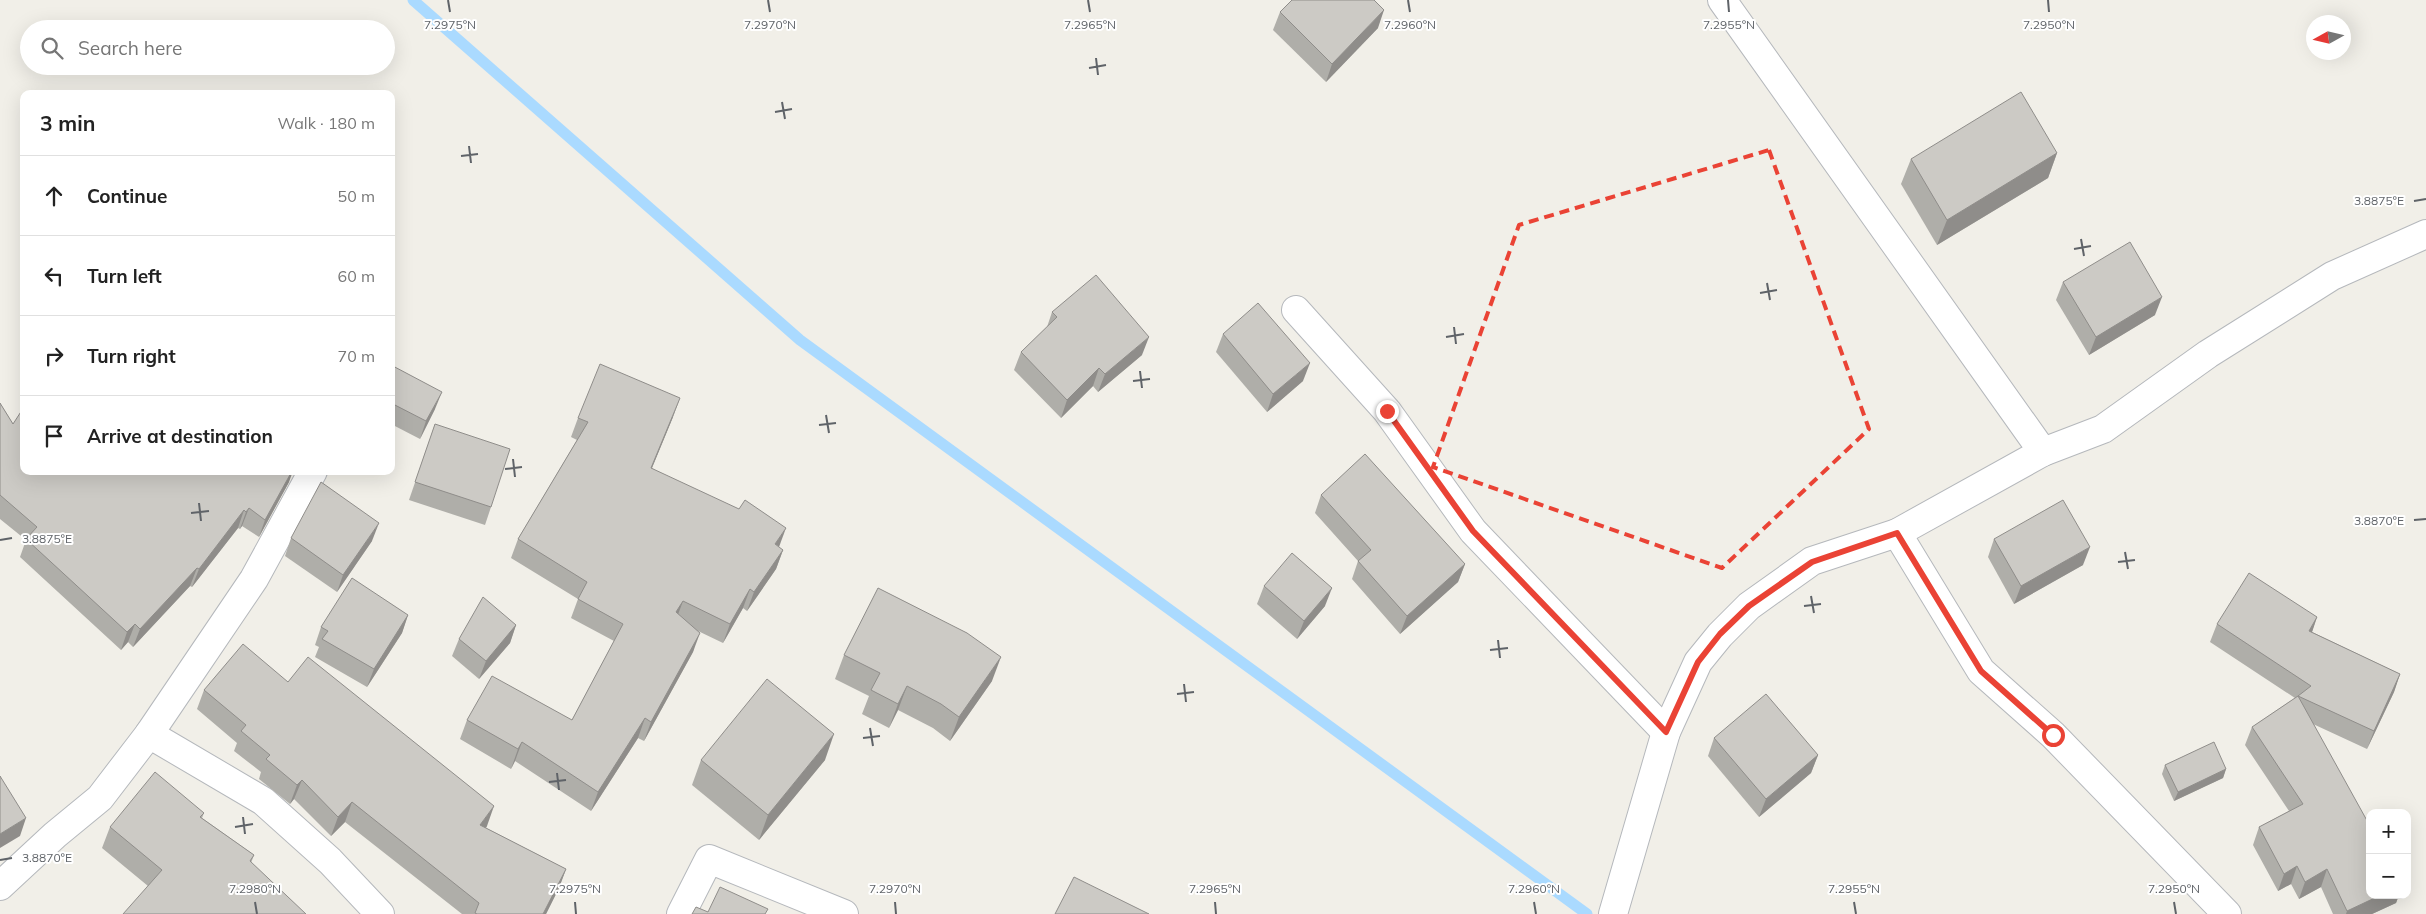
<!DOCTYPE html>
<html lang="en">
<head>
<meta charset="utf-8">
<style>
  body { margin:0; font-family:Mulish,sans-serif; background:#f2f2f2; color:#222 }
  .controls { position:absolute; right:15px; bottom:15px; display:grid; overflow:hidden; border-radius:10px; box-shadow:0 5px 20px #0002 }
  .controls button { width:45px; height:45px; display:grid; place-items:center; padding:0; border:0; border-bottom:1px solid #e0e0e0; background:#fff; color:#222; font:25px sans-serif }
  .compass { position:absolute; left:2306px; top:15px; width:45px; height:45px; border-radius:50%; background:#fff; box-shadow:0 5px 20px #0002; rotate:262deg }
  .stop { position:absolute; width:15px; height:15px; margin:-11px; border:4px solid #ea4335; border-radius:50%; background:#fff }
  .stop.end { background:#ea4335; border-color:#fff; box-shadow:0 1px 5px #0008 }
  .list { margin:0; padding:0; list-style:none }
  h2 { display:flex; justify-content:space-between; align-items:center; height:65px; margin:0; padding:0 20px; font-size:21px }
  h2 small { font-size:16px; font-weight:400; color:#767676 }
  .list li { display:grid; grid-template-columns:32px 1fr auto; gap:15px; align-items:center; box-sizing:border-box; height:80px; padding:0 20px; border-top:1px solid #e0e0e0 }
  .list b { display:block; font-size:19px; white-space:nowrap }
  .list em { font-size:16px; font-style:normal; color:#767676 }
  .icon { flex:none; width:28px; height:28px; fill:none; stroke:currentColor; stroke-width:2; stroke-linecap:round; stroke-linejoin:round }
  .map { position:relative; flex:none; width:2426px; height:914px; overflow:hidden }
  .search { position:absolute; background:#fff; box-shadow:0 5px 20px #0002; left:20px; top:20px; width:375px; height:55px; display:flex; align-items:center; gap:12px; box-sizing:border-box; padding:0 18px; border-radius:28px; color:#767676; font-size:19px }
  .panel { position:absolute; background:#fff; box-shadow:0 5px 20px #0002; left:20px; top:90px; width:375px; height:385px; border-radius:10px }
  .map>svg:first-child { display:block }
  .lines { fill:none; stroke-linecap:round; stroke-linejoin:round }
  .stream { stroke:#aadaff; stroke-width:11 }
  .street-casing { stroke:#b5b8bc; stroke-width:30 }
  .street { stroke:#fff; stroke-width:28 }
  .wall { fill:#afaea9 }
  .shaded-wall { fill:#8f8d8a }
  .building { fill:#cccac5; stroke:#8f8d8a }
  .route { stroke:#ea4335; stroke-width:6 }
  .marked { fill:none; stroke:#ea4335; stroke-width:4; stroke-dasharray:10 6; stroke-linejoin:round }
  .ticks { fill:none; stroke:#5f6368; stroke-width:2 }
  .ticks-label { font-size:12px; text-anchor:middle; fill:#5f6368; stroke:#fff; stroke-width:4; stroke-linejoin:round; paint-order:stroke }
</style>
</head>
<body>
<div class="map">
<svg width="2426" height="914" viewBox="0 0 2426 914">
  <rect width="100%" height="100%" fill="#f1efe8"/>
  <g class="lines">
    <polyline class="stream" points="413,0 800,340 1587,914"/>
    <g class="street-casing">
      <g id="street">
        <polyline points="1722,0 2043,452"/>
        <polyline points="1296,310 1387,411 1473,531 1666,732"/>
        <polyline points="1897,533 1981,671 2053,735 2227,914"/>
        <polyline points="149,734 254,579 313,471"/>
        <polyline points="0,886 55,835 100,798 149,734 263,801 330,861 380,914"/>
        <polyline points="681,914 709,859 844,914"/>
        <polyline points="1613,914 1666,732 1698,662 1720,635 1749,606 1812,561 1897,533 2043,452 2103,429 2208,354 2332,276 2426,234"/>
      </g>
    </g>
    <use href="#street" class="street"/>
  </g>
  <g class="wall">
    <polygon points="1280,12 1378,28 1326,82 1273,30"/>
    <polygon points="2057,153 2048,178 1937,245 1901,184 1911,159"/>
    <polygon points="2063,282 2155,315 2089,355 2056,300"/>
    <polygon points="1052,312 1142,355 1098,392 1093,386 1061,418 1014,370 1021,352 1047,327"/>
    <polygon points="1223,334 1303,381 1267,412 1216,352"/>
    <polygon points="391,365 435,409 420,439 391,424"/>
    <polygon points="0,403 13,424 289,482 259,537 242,526 240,529 238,528 192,587 190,586 133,647 128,642 121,650 20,557 26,540 0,519"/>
    <polygon points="673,417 652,468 783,550 776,569 747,611 743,608 723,643 698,631 693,652 644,741 638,738 591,811 515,761 511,769 460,739 467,720 572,720 614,641 571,618 578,599 511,558 518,539 577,440 571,437 578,418"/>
    <polygon points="435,424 491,507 485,525 409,500"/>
    <polygon points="1321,495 1465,564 1458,582 1400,634 1352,579 1358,561 1315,513"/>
    <polygon points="291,538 372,541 337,592 285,556"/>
    <polygon points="1994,539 2083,565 2014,604 1988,557"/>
    <polygon points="1264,586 1325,606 1297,639 1257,604"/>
    <polygon points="408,615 402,633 367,687 315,657 319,647 315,645 321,627"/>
    <polygon points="2317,617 2312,632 2400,674 2394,692 2367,749 2313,724 2370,895 2399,895 2396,903 2372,914 2333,914 2321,887 2299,899 2291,884 2278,891 2253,845 2259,827 2289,811 2245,745 2252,727 2295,698 2210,642 2217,624"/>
    <polygon points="516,625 510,643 479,679 452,656 459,639"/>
    <polygon points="844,655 992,681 950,741 933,728 898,710 889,728 862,714 869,696 835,679"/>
    <polygon points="288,682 487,826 486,828 566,869 559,888 546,914 462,914 345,822 331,836 294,799 290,804 259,779 261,772 234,751 237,743 197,709 204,690"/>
    <polygon points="1714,738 1818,755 1811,773 1759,817 1708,756"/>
    <polygon points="701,760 825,760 759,840 692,785"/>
    <polygon points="2165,765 2226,769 2223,778 2174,801 2162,774"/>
    <polygon points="204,813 202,818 254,855 251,863 148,886 102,848 110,827"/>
  </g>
  <g class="shaded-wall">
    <polygon points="1384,10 1378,28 1326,82 1332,64"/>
    <polygon points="2057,153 2048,178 1937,245 1947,220"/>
    <polygon points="2162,297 2155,315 2089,355 2096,337"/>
    <polygon points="1149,337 1142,355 1098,392 1105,374"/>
    <polygon points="1310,363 1303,381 1267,412 1273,394"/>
    <polygon points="1099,368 1093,386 1061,418 1067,400"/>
    <polygon points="442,392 435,409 420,439 426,421"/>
    <polygon points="680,398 673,417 644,487 651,468"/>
    <polygon points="292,471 293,471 289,482 259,537 265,520"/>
    <polygon points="249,508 242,526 240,529 246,512"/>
    <polygon points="244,510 238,528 192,587 199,569"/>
    <polygon points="379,523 372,541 337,592 343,575"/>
    <polygon points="786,528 779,547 775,544"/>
    <polygon points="2090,547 2083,565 2014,604 2021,586"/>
    <polygon points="783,550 776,569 747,611 754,592"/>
    <polygon points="1465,564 1458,582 1400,634 1407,616"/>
    <polygon points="197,568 190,586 133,647 140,629"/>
    <polygon points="1332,588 1325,606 1297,639 1304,621"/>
    <polygon points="750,589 743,608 723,643 730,624"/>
    <polygon points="683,601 676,620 676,612"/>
    <polygon points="408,615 402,633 367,687 374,669"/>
    <polygon points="2317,617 2311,635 2309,631"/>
    <polygon points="135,624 128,642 121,650 127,632"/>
    <polygon points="516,625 510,643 479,679 486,661"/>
    <polygon points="700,633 693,652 644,741 651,722"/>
    <polygon points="1001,657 992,681 950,741 959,717"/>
    <polygon points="2400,674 2394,692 2367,749 2374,731"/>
    <polygon points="907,686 898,710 889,728 898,704"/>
    <polygon points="645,718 638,738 591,811 598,792"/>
    <polygon points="834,734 825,760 759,840 768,815"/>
    <polygon points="522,742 515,761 511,769 518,749"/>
    <polygon points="1818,755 1811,773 1759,817 1766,799"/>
    <polygon points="2226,769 2223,778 2174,801 2178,792"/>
    <polygon points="302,780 294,799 290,804 297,785"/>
    <polygon points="352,802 345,822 331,836 338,817"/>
    <polygon points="494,806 487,826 473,844 480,825"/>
    <polygon points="26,818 20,836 0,848 0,834"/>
    <polygon points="2297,866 2291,884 2278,891 2284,874"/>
    <polygon points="566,869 559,888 546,914 543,914"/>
    <polygon points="2327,869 2321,887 2299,899 2305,882"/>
    <polygon points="2381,895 2399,895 2396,903 2372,914 2346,914 2347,911"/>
  </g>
  <g class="building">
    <polygon points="1292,0 1374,0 1384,10 1332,64 1280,12"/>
    <polygon points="2021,92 2057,153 1947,220 1911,159"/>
    <polygon points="2130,242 2162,297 2096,337 2063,282"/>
    <polygon points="1096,275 1149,337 1105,374 1099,368 1067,400 1021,352 1057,317 1052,312"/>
    <polygon points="1258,303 1310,363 1273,394 1223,334"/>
    <polygon points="600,364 680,398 651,468 739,509 745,500 786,528 775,544 783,550 754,592 750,589 730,624 683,601 676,612 700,633 651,722 645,718 598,792 522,742 518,749 467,720 492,676 572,720 623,624 578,599 587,582 518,539 588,422 578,418"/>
    <polygon points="391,365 442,392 426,421 391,403"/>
    <polygon points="0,403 13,424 24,407 24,471 292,471 265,520 249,508 246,512 244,510 199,569 197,568 140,629 135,624 127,632 26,539 37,527 0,495"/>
    <polygon points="435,424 510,449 491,507 415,482"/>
    <polygon points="1365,454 1465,564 1407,616 1358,561 1371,550 1321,495"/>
    <polygon points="321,482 379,523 343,575 291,538"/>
    <polygon points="2063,500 2090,547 2021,586 1994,539"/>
    <polygon points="1292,553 1332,588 1304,621 1264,586"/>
    <polygon points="2249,573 2317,617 2309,631 2400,674 2374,731 2298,696 2311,686 2217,624"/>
    <polygon points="352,578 408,615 374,669 322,639 328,631 321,627"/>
    <polygon points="878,588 967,633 1001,657 959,717 941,704 907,686 898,704 871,690 880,673 844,655"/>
    <polygon points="483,597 516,625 486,661 459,639"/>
    <polygon points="243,644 288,682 308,657 494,806 480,825 566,869 543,914 477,914 475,913 479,903 352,802 338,817 302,780 297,785 266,759 270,755 241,731 246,725 204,690"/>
    <polygon points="767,679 834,734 768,815 701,760"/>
    <polygon points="1766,694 1818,755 1766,799 1714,738"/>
    <polygon points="2298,696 2370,826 2370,895 2381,895 2347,911 2327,869 2305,882 2297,866 2284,874 2259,827 2303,804 2252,727"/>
    <polygon points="2214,742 2226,769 2178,792 2165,765"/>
    <polygon points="155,772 204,813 200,817 254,855 250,861 306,914 123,914 162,870 110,827"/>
    <polygon points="0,776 26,818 0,834"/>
    <polygon points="1074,877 1149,914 1055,914"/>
    <polygon points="720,887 768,909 765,914 692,914 696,907 708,912"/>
  </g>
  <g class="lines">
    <polyline class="route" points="1387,411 1473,531 1666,732 1698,662 1720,634 1749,606 1812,562 1897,533 1981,671 2053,735"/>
  </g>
  <path class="marked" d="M1769,150L1869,429L1722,568L1433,467L1519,225Z"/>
  <path class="ticks" d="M448,0L450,12M768,0L770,12M1088,0L1090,12M1408,0L1410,12M1728,0L1729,12M2048,0L2049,12M1096,58L1098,75M1089,68L1106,65M782,102L785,119M775,112L792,109M469,146L471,163M461,156L478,154M2414,201L2426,199M2081,239L2084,256M2074,249L2091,246M1767,283L1770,300M1760,293L1777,290M1454,327L1456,344M1446,337L1464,334M1140,371L1142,388M1133,381L1150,379M826,415L829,433M819,425L836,423M513,459L515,477M505,469L522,467M199,503L201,521M191,513L209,511M2414,520L2426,519M0,540L12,538M2125,552L2128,569M2118,562L2135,560M1811,596L1814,613M1804,606L1821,604M1498,640L1500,658M1490,650L1508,648M1184,684L1186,702M1177,694L1194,692M870,728L873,746M863,738L880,736M557,773L559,790M549,782L566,780M243,817L245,834M235,827L253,824M0,860L12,858M255,902L257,914M575,902L576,914M895,902L896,914M1215,902L1216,914M1534,902L1536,914M1854,902L1856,914M2174,902L2176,914"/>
  <g class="ticks-label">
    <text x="450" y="29">7.2975°N</text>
    <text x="770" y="29">7.2970°N</text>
    <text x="1090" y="29">7.2965°N</text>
    <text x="1410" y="29">7.2960°N</text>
    <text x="1729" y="29">7.2955°N</text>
    <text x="2049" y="29">7.2950°N</text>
    <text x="2379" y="205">3.8875°E</text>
    <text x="2379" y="525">3.8870°E</text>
    <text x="47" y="543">3.8875°E</text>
    <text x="47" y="862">3.8870°E</text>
    <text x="255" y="893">7.2980°N</text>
    <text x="575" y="893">7.2975°N</text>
    <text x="895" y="893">7.2970°N</text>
    <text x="1215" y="893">7.2965°N</text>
    <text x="1534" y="893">7.2960°N</text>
    <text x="1854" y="893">7.2955°N</text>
    <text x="2174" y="893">7.2950°N</text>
  </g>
</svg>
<div class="controls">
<button>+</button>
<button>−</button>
</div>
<svg class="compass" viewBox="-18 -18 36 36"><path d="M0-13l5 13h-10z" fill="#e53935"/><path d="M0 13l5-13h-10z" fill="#767676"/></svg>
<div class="stop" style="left:2053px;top:735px"></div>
<div class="stop end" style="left:1387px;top:411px"></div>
<div class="search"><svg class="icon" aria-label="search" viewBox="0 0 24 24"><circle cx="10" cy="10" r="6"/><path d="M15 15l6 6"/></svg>Search here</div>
<section class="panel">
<h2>3 min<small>Walk · 180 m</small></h2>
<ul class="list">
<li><svg class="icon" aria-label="ahead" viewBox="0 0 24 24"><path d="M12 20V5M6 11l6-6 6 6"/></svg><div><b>Continue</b></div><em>50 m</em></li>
<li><svg class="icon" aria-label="left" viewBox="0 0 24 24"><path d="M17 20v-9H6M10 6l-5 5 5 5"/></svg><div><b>Turn left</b></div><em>60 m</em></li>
<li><svg class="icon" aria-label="right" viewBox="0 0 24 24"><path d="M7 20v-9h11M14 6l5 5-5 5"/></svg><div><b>Turn right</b></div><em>70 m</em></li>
<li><svg class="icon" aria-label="arrive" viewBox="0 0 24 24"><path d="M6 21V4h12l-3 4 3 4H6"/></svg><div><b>Arrive at destination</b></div></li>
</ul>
</section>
</div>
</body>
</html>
